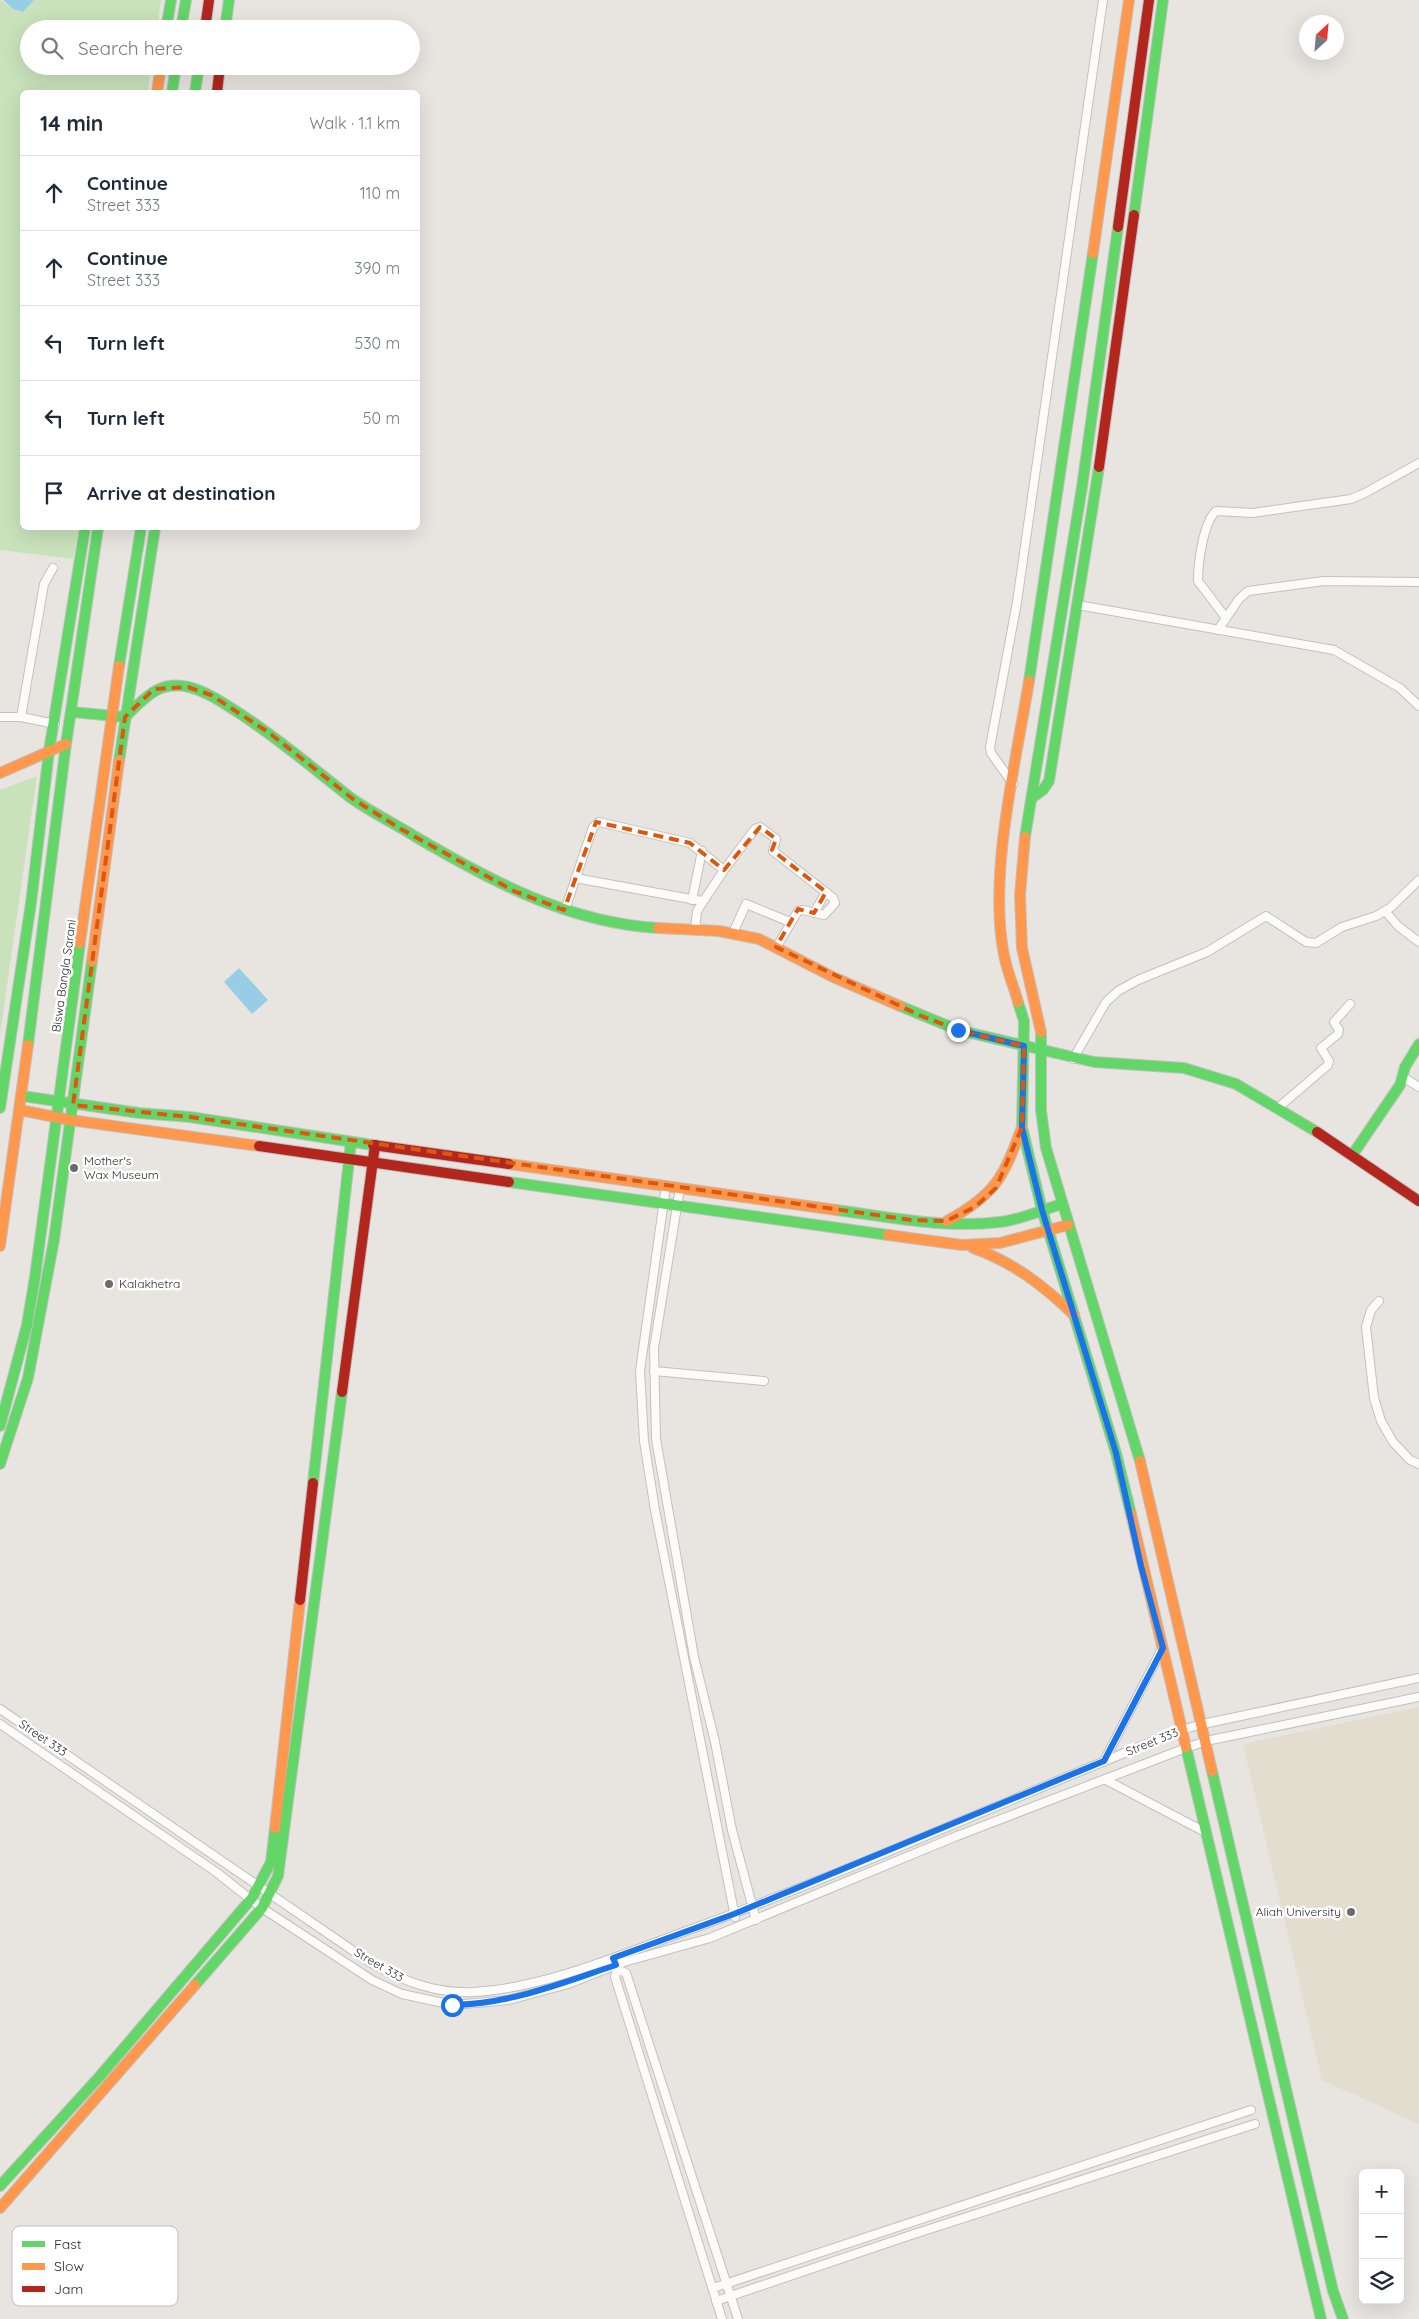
<!DOCTYPE html>
<html lang="en">
<head>
<meta charset="utf-8">
<style>
  body { margin:0; font-family:Quicksand,sans-serif; background:#f6f6f7; color:#1f2937 }
  .controls { position:absolute; right:15px; bottom:15px; display:grid; overflow:hidden; border-radius:8px; box-shadow:0 5px 20px #0002 }
  .controls button { width:45px; height:45px; display:grid; place-items:center; padding:0; border:0; border-bottom:1px solid #e0e1e3; background:#fff; color:#1f2937; font:25px sans-serif }
  .compass { position:absolute; left:1299px; top:15px; width:45px; height:45px; border-radius:50%; background:#fff; box-shadow:0 5px 20px #0002; rotate:26deg }
  .stop { position:absolute; width:15px; height:15px; margin:-11px; border:4px solid #1a73e8; border-radius:50%; background:#fff }
  .stop.end { background:#1a73e8; border-color:#fff; box-shadow:0 1px 5px #0008 }
  .list { margin:0; padding:0; list-style:none }
  h2 { display:flex; justify-content:space-between; align-items:center; height:65px; margin:0; padding:0 20px; font-size:21px }
  h2 small { font-size:16px; font-weight:400; color:#747a83 }
  .list li { display:grid; grid-template-columns:32px 1fr auto; gap:15px; align-items:center; box-sizing:border-box; height:75px; padding:0 20px; border-top:1px solid #e0e1e3 }
  .list b { display:block; font-size:19px; white-space:nowrap }
  .list p { margin:0; font-size:16px; white-space:nowrap; color:#747a83 }
  .list em { font-size:16px; font-style:normal; color:#747a83 }
  .icon { flex:none; width:28px; height:28px; fill:none; stroke:currentColor; stroke-width:2; stroke-linecap:round; stroke-linejoin:round }
  .map { position:relative; flex:none; width:1419px; height:2319px; overflow:hidden }
  .search { position:absolute; background:#fff; box-shadow:0 5px 20px #0002; left:20px; top:20px; width:400px; height:55px; display:flex; align-items:center; gap:12px; box-sizing:border-box; padding:0 18px; border-radius:28px; color:#747a83; font-size:19px }
  .panel { position:absolute; background:#fff; box-shadow:0 5px 20px #0002; left:20px; top:90px; width:400px; height:440px; border-radius:8px }
  .map>svg:first-child { display:block }
  .education { fill:#e2ddcf }
  .green { fill:#c9e2bb }
  .water { fill:#98cde6 }
  .lines { fill:none; stroke-linecap:round; stroke-linejoin:round }
  .street-casing { stroke:#c1c1c1; stroke-width:10 }
  .fast-casing { stroke:#c1c1c1; stroke-width:12 }
  .slow-casing { stroke:#c1c1c1; stroke-width:12 }
  .jam-casing { stroke:#c1c1c1; stroke-width:12 }
  .street { stroke:#fcfbfa; stroke-width:8 }
  .fast { stroke:#63d668; stroke-width:10 }
  .slow { stroke:#ff974d; stroke-width:10 }
  .jam { stroke:#b3261e; stroke-width:10 }
  .route { stroke:#1a73e8; stroke-width:6 }
  .marked { fill:none; stroke:#de570e; stroke-width:4; stroke-dasharray:10 6; stroke-linejoin:round }
  .poi-dot { fill:#6c6b6a; stroke:#fff; stroke-width:2 }
  .labels { text-anchor:middle; stroke-width:5; stroke-linejoin:round; paint-order:stroke }
  .street-label { font-size:12px; fill:#2a2a2a; stroke:#fff }
  .poi-label { font-size:12px; fill:#2a2a2a; stroke:#fff; text-anchor:start }
  .key { fill:#fff; stroke:#bfbfbf; stroke-width:1 }
  .key-label { font-size:14px; fill:#2a2a2a }
</style>
</head>
<body>
<div class="map">
<svg width="1419" height="2319" viewBox="0 0 1419 2319">
  <rect width="100%" height="100%" fill="#e8e5e0"/>
  <polygon class="education" points="1419,1707 1419,2124 1322,2080 1243,1744"/>
  <g class="green">
    <polygon points="0,0 13,9 22,12 34,0 161,0 157,29 29,29 29,66 151,66 148,92 22,92 22,528 79,528 73,559 0,550"/>
    <polygon points="37,776 0,1035 0,790"/>
  </g>
  <g class="water">
    <polygon points="3,0 34,0 23,12 13,9"/>
    <polygon points="239,968 268,1000 252,1014 224,982"/>
  </g>
  <g class="lines">
    <g class="street-casing">
      <g id="street">
        <polyline points="1078,605 1334,650 1400,688 1419,706"/>
        <path d="M1226,618L1198,581C1198,563 1203,523 1216,511L1253,513L1351,499L1365,493L1419,463"/>
        <polyline points="1218,630 1239,599 1248,591 1324,581 1419,582"/>
        <polyline points="0,717 21,717 55,724"/>
        <polyline points="21,717 44,584 53,568"/>
        <polyline points="1013,784 991,753 990,747 1017,602 1103,0"/>
        <polyline points="724,870 755,829 760,827 776,839 773,851 833,898 835,903 824,915 803,910 798,911 776,948"/>
        <polyline points="575,878 702,901"/>
        <polyline points="692,900 702,851"/>
        <polyline points="565,910 593,827 599,822 690,843 724,870 697,911 695,930"/>
        <polyline points="1385,911 1398,926 1419,942"/>
        <polyline points="814,913 826,892"/>
        <polyline points="733,933 746,904 790,922"/>
        <polyline points="1073,1059 1106,1002 1118,991 1138,980 1207,952 1266,916 1306,942 1316,943 1342,927 1376,916 1390,908 1419,880"/>
        <polyline points="1403,1077 1419,1087"/>
        <polyline points="1279,1107 1328,1065 1329,1061 1321,1048 1338,1034 1339,1030 1334,1022 1350,1004"/>
        <polyline points="666,1186 640,1371 644,1441 655,1510 735,1917"/>
        <polyline points="680,1188 654,1348 656,1439 694,1657 715,1742 732,1830 756,1920"/>
        <polyline points="1379,1301 1371,1310 1366,1327 1374,1398 1381,1421 1393,1442 1410,1460 1419,1464"/>
        <polyline points="654,1371 764,1381"/>
        <path d="M0,1709L371,1963C403,1981 436,1994 473,1992C539,1989 616,1957 678,1934C848,1873 1013,1797 1181,1730L1203,1724L1419,1678"/>
        <polyline points="0,1724 216,1872 262,1908 372,1980 402,1994 453,2005 509,2000 568,1984 624,1962 710,1938 957,1836 1186,1748 1206,1741 1419,1697"/>
        <polyline points="1104,1761 1163,1647"/>
        <polyline points="1106,1780 1205,1832"/>
        <polyline points="614,1961 617,1969 615,1977 722,2319"/>
        <polyline points="617,1969 626,1973 738,2319"/>
        <polyline points="713,2288 1251,2110"/>
        <polyline points="716,2301 914,2234 1255,2124"/>
      </g>
    </g>
    <g class="fast-casing">
      <g id="fast">
        <polyline points="166,29 171,0"/>
        <polyline points="181,29 186,0"/>
        <polyline points="225,29 229,0"/>
        <polyline points="172,92 176,66"/>
        <polyline points="195,92 199,66"/>
        <polyline points="1134,215 1163,0"/>
        <polyline points="119,666 141,528"/>
        <polyline points="1029,681 1093,253"/>
        <path d="M72,712L125,717C145,698 158,680 189,687C208,692 223,703 239,713C279,739 314,769 351,798C371,812 395,824 416,837C491,881 569,923 658,928"/>
        <polyline points="119,761 155,528"/>
        <polyline points="1032,798 1043,790 1049,781 1099,467"/>
        <polyline points="1025,837 1082,487 1118,227"/>
        <polyline points="1018,1002 1024,1021 1022,1127 1042,1210 1116,1453 1131,1514"/>
        <polyline points="900,1006 958,1030 1094,1062 1184,1068 1236,1084 1317,1132"/>
        <polyline points="1041,1032 1041,1110 1046,1148 1140,1461"/>
        <polyline points="28,1045 66,744 98,528"/>
        <polyline points="22,1096 139,1113 190,1117 373,1145"/>
        <polyline points="0,1108 31,903 49,751 85,528"/>
        <polyline points="1353,1154 1400,1085 1405,1067 1419,1044"/>
        <polyline points="509,1182 888,1235"/>
        <path d="M836,1210C889,1217 946,1229 1000,1222C1020,1220 1042,1210 1062,1204"/>
        <polyline points="0,1426 27,1325 35,1277 80,943"/>
        <polyline points="0,1464 28,1378 54,1240 92,961"/>
        <polyline points="313,1483 351,1142"/>
        <polyline points="1186,1747 1321,2319"/>
        <polyline points="1212,1771 1333,2291 1343,2319"/>
        <polyline points="195,1985 262,1908 278,1876 342,1392"/>
        <polyline points="0,2186 100,2076 252,1898 271,1862 275,1828"/>
      </g>
    </g>
    <g class="slow-casing">
      <g id="slow">
        <polyline points="157,92 161,66"/>
        <polyline points="1093,253 1129,0"/>
        <polyline points="0,773 66,744"/>
        <polyline points="1025,837 1020,895 1022,948 1041,1032"/>
        <polyline points="658,928 719,931 759,939 833,977 900,1006"/>
        <polyline points="80,943 119,666"/>
        <polyline points="92,961 119,761"/>
        <path d="M1018,1002C1014,987 1007,971 1004,955C988,875 1016,762 1029,681"/>
        <polyline points="20,1110 70,1120 259,1146"/>
        <polyline points="509,1164 836,1210"/>
        <path d="M947,1221C996,1194 1003,1178 1022,1127"/>
        <polyline points="888,1235 962,1245 1000,1243 1068,1225"/>
        <polyline points="0,1246 28,1045"/>
        <path d="M973,1248C1013,1262 1044,1286 1074,1315"/>
        <polyline points="1140,1461 1212,1771"/>
        <polyline points="1131,1514 1186,1747"/>
        <polyline points="275,1828 300,1600"/>
        <polyline points="0,2208 195,1985"/>
      </g>
    </g>
    <g class="jam-casing">
      <g id="jam">
        <polyline points="205,29 209,0"/>
        <polyline points="217,92 220,66"/>
        <polyline points="1118,227 1149,0"/>
        <polyline points="1099,467 1134,215"/>
        <polyline points="1317,1132 1419,1201"/>
        <polyline points="373,1145 509,1164"/>
        <polyline points="259,1146 509,1182"/>
        <polyline points="342,1392 375,1145"/>
        <polyline points="300,1600 313,1483"/>
      </g>
    </g>
    <use href="#street" class="street"/>
    <use href="#fast" class="fast"/>
    <use href="#slow" class="slow"/>
    <use href="#jam" class="jam"/>
  </g>
  <g class="lines">
    <path class="route" d="M452,2005C511,2004 561,1983 616,1965L613,1958L734,1914L1104,1761L1163,1648L1141,1566L1116,1453L1042,1210L1022,1128L1024,1046L958,1030"/>
  </g>
  <path class="marked" d="M188,687L211,695L268,732L353,799L401,829L514,891L564,910L596,822L690,843L724,870L760,827L776,839L772,850L826,892L814,913L798,909L776,947L919,1015L958,1030L1024,1046L1022,1127L996,1188L975,1207L946,1221L911,1220L190,1117L73,1105L125,717L154,689Z"/>
  <g class="poi-dot">
    <circle cx="74" cy="1168" r="5"/>
    <circle cx="109" cy="1284" r="5"/>
    <circle cx="1351" cy="1912" r="5"/>
  </g>
  <g class="labels">
    <g class="street-label">
      <text transform="translate(64 976) rotate(-82)" y="4">Biswa Bangla Sarani</text>
      <text transform="translate(43 1738) rotate(34)" y="4">Street 333</text>
      <text transform="translate(1152 1742) rotate(-22)" y="4">Street 333</text>
      <text transform="translate(379 1965) rotate(30)" y="4">Street 333</text>
    </g>
    <g class="poi-label">
      <text x="84" y="1165">Mother's<tspan x="84" dy="14">Wax Museum</tspan></text>
      <text x="119" y="1288">Kalakhetra</text>
      <text x="1341" y="1916" text-anchor="end">Aliah University</text>
    </g>
  </g>
  <rect x="12" y="2226" width="166" height="80" rx="8" class="key"/>
  <rect x="22" y="2241" width="23" height="6" fill="#63d668"/>
  <rect x="22" y="2263" width="23" height="7" fill="#ff974d"/>
  <rect x="22" y="2286" width="23" height="6" fill="#b3261e"/>
  <g class="key-label">
    <text x="54" y="2249">Fast</text>
    <text x="54" y="2271">Slow</text>
    <text x="54" y="2294">Jam</text>
  </g>
</svg>
<div class="controls">
<button>+</button>
<button>−</button>
<button><svg class="icon" aria-label="layers" viewBox="0 0 24 24"><path d="M12 4l9 5-9 5-9-5zM3 14l9 5 9-5"/></svg></button>
</div>
<svg class="compass" viewBox="-18 -18 36 36"><path d="M0-13l5 13h-10z" fill="#e53935"/><path d="M0 13l5-13h-10z" fill="#747a83"/></svg>
<div class="stop" style="left:452px;top:2005px"></div>
<div class="stop end" style="left:958px;top:1030px"></div>
<div class="search"><svg class="icon" aria-label="search" viewBox="0 0 24 24"><circle cx="10" cy="10" r="6"/><path d="M15 15l6 6"/></svg>Search here</div>
<section class="panel">
<h2>14 min<small>Walk · 1.1 km</small></h2>
<ul class="list">
<li><svg class="icon" aria-label="ahead" viewBox="0 0 24 24"><path d="M12 20V5M6 11l6-6 6 6"/></svg><div><b>Continue</b><p>Street 333</p></div><em>110 m</em></li>
<li><svg class="icon" aria-label="ahead" viewBox="0 0 24 24"><path d="M12 20V5M6 11l6-6 6 6"/></svg><div><b>Continue</b><p>Street 333</p></div><em>390 m</em></li>
<li><svg class="icon" aria-label="left" viewBox="0 0 24 24"><path d="M17 20v-9H6M10 6l-5 5 5 5"/></svg><div><b>Turn left</b></div><em>530 m</em></li>
<li><svg class="icon" aria-label="left" viewBox="0 0 24 24"><path d="M17 20v-9H6M10 6l-5 5 5 5"/></svg><div><b>Turn left</b></div><em>50 m</em></li>
<li><svg class="icon" aria-label="arrive" viewBox="0 0 24 24"><path d="M6 21V4h12l-3 4 3 4H6"/></svg><div><b>Arrive at destination</b></div></li>
</ul>
</section>
</div>
</body>
</html>
